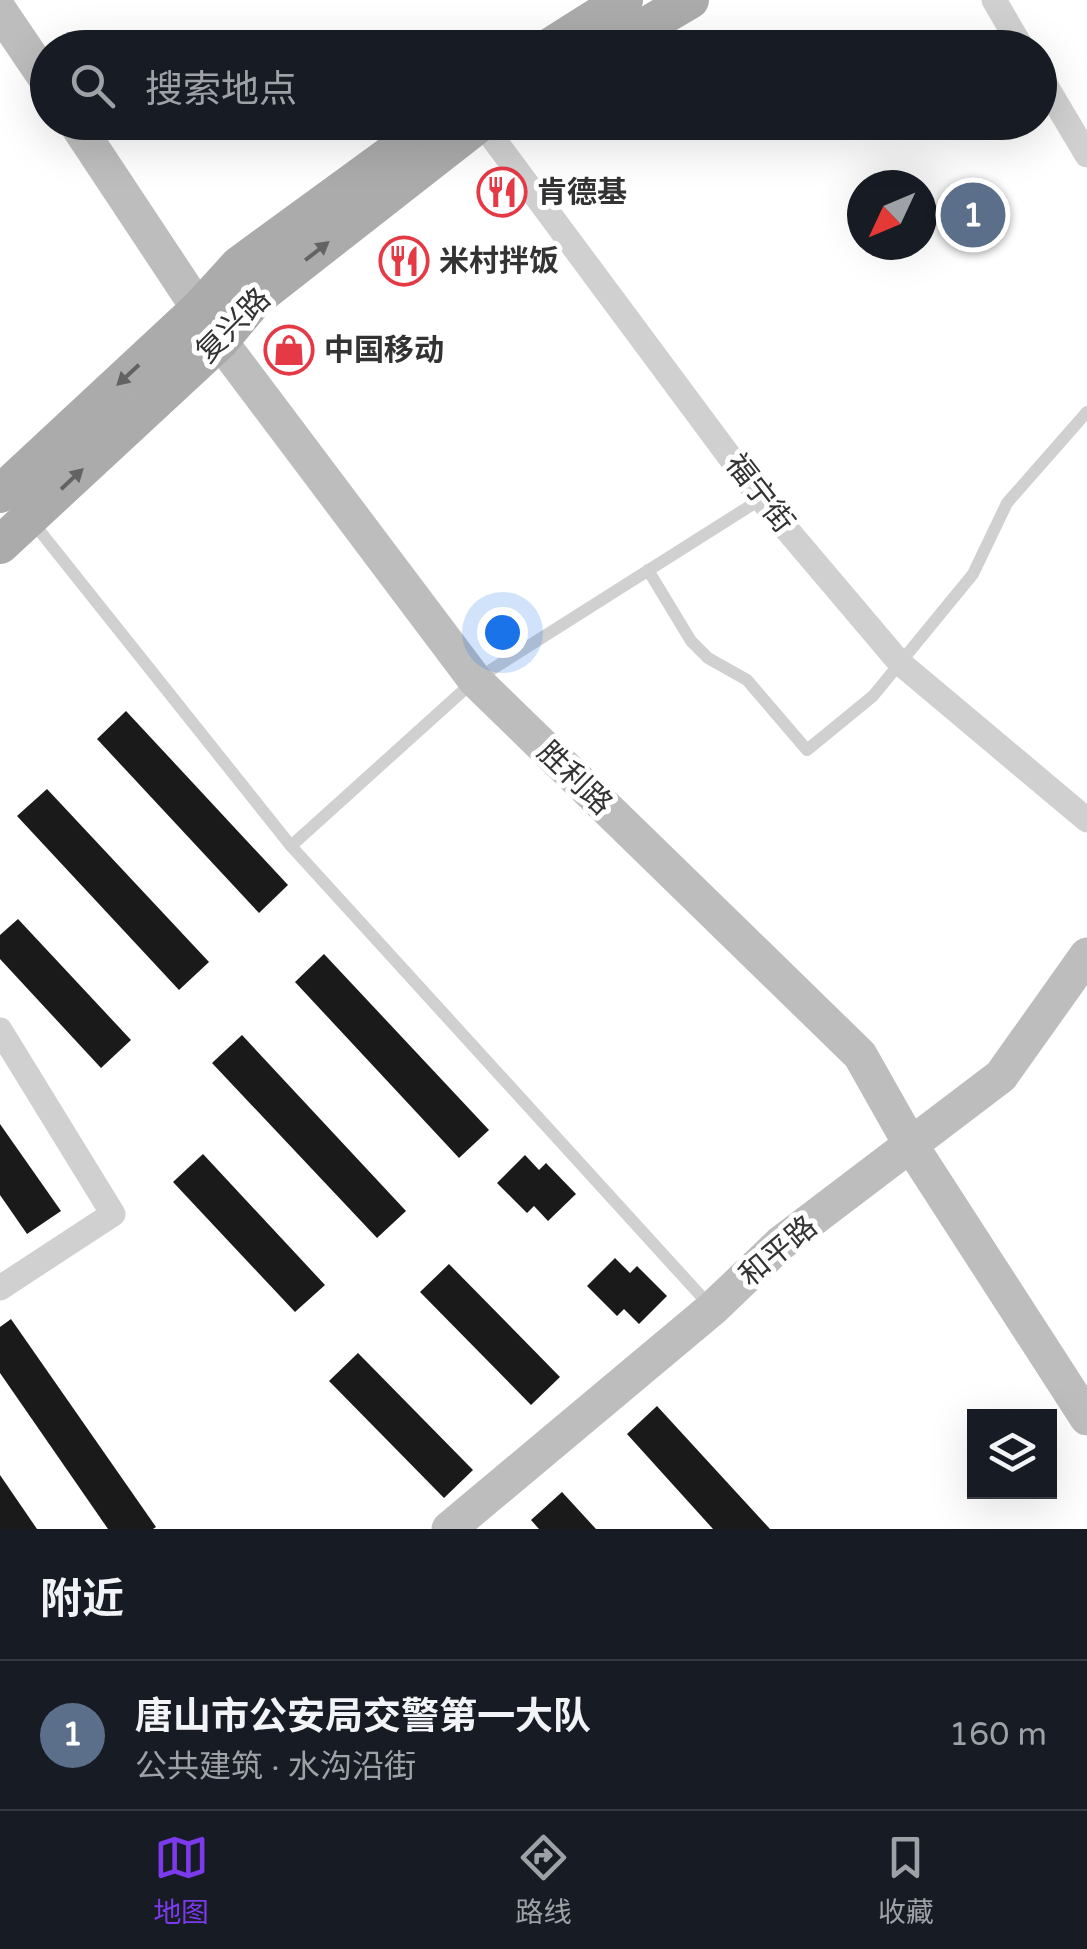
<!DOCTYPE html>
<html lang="zh">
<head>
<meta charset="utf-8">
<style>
  body { margin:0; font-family:"Varela Round","Noto Sans SC",sans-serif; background:#20242c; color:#f1f3f6 }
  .controls { position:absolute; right:30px; bottom:30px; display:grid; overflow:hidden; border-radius:0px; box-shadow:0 10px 40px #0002 }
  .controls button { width:90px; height:90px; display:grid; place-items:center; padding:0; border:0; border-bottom:2px solid #363941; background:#171b24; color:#f1f3f6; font:50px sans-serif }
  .compass { position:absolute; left:847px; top:170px; width:90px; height:90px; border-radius:50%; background:#171b24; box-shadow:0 10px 40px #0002; rotate:226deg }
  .you { position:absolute; left:502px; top:632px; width:35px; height:35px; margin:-25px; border:8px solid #fff; border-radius:50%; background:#1a73e8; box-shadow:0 0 0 15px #1a73e833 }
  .badge { display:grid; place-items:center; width:65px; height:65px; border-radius:50%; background:#7c3aed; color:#fff; font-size:32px; font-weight:700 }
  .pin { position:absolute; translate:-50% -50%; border:5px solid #fff; box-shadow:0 2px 10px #0006 }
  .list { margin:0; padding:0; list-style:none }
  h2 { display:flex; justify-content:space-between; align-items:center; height:130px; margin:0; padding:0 40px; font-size:42px }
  h2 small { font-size:32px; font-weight:400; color:#9ea1a6 }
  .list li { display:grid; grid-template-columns:65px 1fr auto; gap:30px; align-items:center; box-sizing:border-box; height:150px; padding:0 40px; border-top:2px solid #363941 }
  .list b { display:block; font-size:38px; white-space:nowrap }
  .list p { margin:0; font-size:32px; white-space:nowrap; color:#9ea1a6 }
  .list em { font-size:32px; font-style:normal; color:#9ea1a6 }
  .icon { flex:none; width:55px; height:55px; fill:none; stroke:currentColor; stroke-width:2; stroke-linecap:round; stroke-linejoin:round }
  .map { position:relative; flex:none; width:1087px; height:1529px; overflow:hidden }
  .search { position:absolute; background:#171b24; box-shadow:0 10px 40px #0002; left:30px; right:30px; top:30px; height:110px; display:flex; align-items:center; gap:25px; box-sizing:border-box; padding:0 35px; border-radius:55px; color:#9ea1a6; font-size:38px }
  .sheet { height:280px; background:#171b24 }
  nav { display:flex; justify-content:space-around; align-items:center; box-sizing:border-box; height:140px; border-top:2px solid #363941; background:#171b24; font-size:28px; color:#9ea1a6 }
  nav a { display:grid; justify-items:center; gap:5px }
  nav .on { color:#7c3aed }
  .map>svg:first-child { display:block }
  .building { fill:#1a1a1a }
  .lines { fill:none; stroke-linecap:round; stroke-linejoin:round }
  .lane { stroke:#d0d0d0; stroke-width:12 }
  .street { stroke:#d0d0d0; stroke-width:25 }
  .secondary { stroke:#bdbdbd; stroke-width:35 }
  .primary { stroke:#ababab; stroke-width:38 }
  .oneway { fill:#636363 }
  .labels { text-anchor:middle; stroke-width:10; stroke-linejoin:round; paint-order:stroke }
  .poi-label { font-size:30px; font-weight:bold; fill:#333; stroke:#fff; text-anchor:start }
  .street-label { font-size:30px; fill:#333; stroke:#fff }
</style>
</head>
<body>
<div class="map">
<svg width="1087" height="1529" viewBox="0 0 1087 1529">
  <rect width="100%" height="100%" fill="#fff"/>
  <g class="building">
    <polygon points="126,711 288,885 259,913 97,739"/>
    <polygon points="47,789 209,962 179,990 17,816"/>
    <polygon points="18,919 131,1040 101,1068 0,959 0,935"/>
    <polygon points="324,954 489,1130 459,1158 295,982"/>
    <polygon points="242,1035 406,1211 377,1238 212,1063"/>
    <polygon points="0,1124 61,1211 27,1234 0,1195"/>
    <polygon points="203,1154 325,1285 295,1312 173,1182"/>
    <polygon points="525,1155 539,1170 546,1163 576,1194 548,1221 534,1206 527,1213 497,1183"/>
    <polygon points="615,1258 630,1273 637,1266 667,1296 639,1324 624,1309 617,1316 587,1286"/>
    <polygon points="449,1264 560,1377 531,1405 420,1292"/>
    <polygon points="11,1319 156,1527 153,1529 108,1529 0,1373 0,1327"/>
    <polygon points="358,1353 473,1470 444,1498 329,1381"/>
    <polygon points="657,1406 770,1529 713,1529 627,1434"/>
    <polygon points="0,1475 37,1529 0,1529"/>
    <polygon points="562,1492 596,1529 539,1529 531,1520"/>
  </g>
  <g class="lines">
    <g class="lane">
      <polyline points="31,520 291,846 711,1307"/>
      <polyline points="648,570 691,641 708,658 747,680 807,750 873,696 973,574 1007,503 1087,412"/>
      <polyline points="291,846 475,680 761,499"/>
    </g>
    <g class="street">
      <polyline points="994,0 1022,48"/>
      <polyline points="1040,76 1087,155"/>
      <polyline points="481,122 761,499 900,663 1087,820"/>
      <polyline points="0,1030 113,1214 0,1288"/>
    </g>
    <g class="secondary">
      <polyline points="0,11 48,82"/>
      <polyline points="75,122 220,341 475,680 860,1055 912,1147 1087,1418"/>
      <polyline points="449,1529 713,1308 781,1243 1001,1076 1087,955"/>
    </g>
    <g class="primary">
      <polyline points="548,48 624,0"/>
      <polyline points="609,48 690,0"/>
      <polyline points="0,494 200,308 239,265 435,122"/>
      <polyline points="0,545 220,341 256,298 481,122"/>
    </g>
  </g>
  <defs><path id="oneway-solid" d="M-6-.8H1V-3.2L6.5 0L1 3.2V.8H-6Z" transform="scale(2.5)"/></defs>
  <g class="oneway">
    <use href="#oneway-solid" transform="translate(317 251) rotate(-38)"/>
    <use href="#oneway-solid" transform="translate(128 375) rotate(137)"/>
    <use href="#oneway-solid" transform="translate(72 479) rotate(-43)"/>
  </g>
  <defs>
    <g id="restaurant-ring" transform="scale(2.5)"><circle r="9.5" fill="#fff" stroke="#e63946" stroke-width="1.5"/><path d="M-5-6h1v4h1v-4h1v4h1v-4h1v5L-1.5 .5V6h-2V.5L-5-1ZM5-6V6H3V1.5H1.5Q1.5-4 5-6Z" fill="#e63946"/></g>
    <g id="shop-ring" transform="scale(2.5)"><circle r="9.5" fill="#fff" stroke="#e63946" stroke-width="1.5"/><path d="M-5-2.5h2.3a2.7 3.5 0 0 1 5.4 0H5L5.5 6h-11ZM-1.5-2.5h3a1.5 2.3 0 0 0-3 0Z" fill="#e63946"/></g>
  </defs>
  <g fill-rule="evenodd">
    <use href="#restaurant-ring" x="502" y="192"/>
    <use href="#restaurant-ring" x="404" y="261"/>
    <use href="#shop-ring" x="289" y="350"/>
  </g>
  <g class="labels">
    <g class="poi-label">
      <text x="537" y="202">肯德基</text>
      <text x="439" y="271">米村拌饭</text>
      <text x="324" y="360">中国移动</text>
    </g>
    <g class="street-label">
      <text transform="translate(233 325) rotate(-45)" y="10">复兴路</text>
      <text transform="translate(760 493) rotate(52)" y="10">福宁街</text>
      <text transform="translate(575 778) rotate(44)" y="10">胜利路</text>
      <text transform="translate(778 1251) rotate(-40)" y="10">和平路</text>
    </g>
  </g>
</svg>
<div class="controls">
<button><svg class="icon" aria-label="layers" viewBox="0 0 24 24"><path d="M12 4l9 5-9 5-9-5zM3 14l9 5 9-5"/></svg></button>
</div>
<svg class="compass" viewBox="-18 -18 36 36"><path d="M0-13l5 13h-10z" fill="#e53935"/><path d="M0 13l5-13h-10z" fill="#9ea1a6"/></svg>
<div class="you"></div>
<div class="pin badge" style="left:973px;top:215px;background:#5c6f8a">1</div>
<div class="search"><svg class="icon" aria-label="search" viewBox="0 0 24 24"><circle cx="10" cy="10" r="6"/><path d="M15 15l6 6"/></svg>搜索地点</div>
</div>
<section class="sheet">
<h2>附近<small></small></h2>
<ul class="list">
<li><span class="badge" style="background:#5c6f8a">1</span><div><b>唐山市公安局交警第一大队</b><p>公共建筑 · 水沟沿街</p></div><em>160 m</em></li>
</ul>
</section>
<nav>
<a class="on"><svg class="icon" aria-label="map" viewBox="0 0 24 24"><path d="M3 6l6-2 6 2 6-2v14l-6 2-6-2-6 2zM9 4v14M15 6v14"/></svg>地图</a>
<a><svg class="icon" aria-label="directions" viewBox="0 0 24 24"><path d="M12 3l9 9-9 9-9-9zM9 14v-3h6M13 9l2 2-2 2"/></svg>路线</a>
<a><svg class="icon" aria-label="saved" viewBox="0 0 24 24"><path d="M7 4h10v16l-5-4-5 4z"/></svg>收藏</a>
</nav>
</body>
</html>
